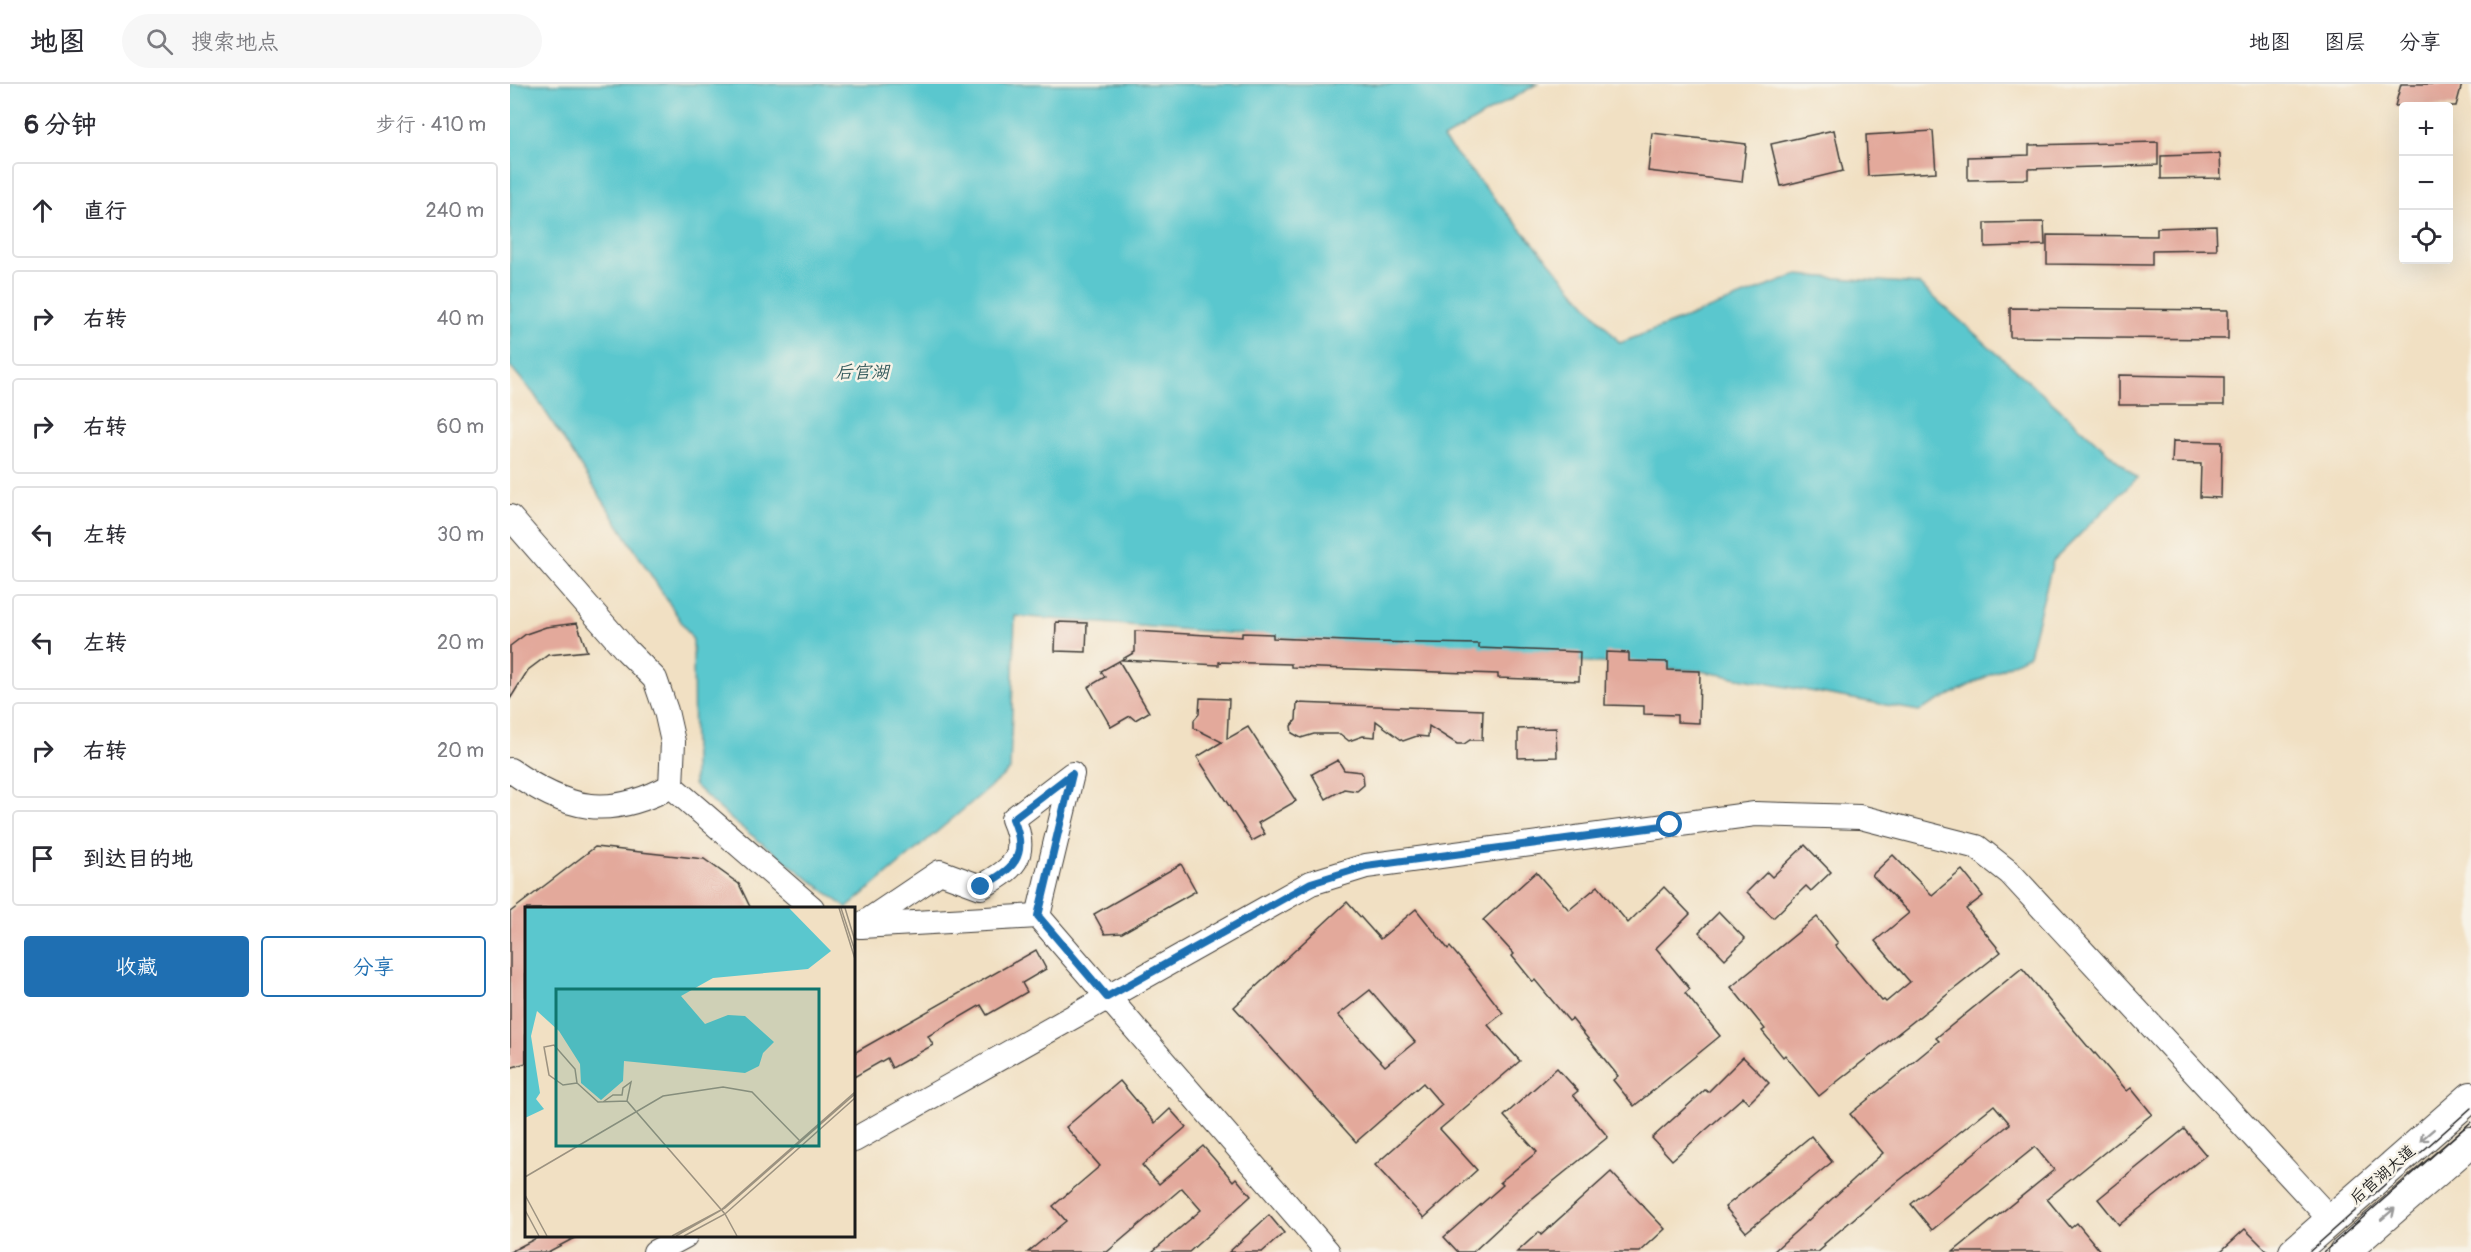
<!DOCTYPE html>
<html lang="zh">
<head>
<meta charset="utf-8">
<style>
  body { margin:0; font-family:Pangolin,"LXGW WenKai TC",sans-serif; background:#f7f7f7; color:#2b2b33 }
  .controls { position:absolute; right:18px; top:18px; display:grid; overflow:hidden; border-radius:6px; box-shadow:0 6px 24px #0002 }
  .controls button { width:54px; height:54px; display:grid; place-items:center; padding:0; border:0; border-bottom:2px solid #e1e1e2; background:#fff; color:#2b2b33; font:30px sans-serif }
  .stop { position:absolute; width:18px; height:18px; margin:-14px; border:4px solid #1f6fb2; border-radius:50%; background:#fff }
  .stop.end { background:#1f6fb2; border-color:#fff; box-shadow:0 2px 6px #0008 }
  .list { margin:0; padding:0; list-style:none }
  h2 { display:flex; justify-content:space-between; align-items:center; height:78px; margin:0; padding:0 24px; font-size:26px }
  h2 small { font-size:20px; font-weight:400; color:#7c7c81 }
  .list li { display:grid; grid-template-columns:39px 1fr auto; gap:18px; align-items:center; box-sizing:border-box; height:96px; margin:0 12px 12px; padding:0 12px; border:2px solid #e1e1e2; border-radius:6px }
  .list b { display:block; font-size:22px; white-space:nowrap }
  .list em { font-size:20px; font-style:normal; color:#7c7c81 }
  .actions { display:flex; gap:12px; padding:18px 24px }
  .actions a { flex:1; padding:14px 0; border:2px solid #1f6fb2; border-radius:6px; text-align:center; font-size:21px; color:#1f6fb2 }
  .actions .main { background:#1f6fb2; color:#fff }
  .icon { flex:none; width:33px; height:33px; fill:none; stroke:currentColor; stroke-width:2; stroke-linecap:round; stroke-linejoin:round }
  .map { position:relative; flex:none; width:1961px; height:1168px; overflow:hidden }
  header { display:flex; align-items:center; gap:36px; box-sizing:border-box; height:84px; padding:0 30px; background:#fff; border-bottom:2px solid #e1e1e2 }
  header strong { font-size:28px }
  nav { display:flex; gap:33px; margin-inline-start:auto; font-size:21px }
  .search { width:420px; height:54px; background:#f7f7f7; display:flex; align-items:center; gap:15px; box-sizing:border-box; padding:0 21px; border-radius:33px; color:#7c7c81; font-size:22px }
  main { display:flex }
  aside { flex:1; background:#fff }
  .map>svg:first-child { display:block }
  .water { fill:#5ac7ce; stroke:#3b7275; stroke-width:1.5 }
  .building { fill:#e3a99b; fill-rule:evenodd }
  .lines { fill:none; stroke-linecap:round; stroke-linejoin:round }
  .minor-casing { stroke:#3c3935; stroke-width:26 }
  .major-casing { stroke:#3c3935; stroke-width:32 }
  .minor { stroke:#fff; stroke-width:24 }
  .major { stroke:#fff; stroke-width:30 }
  .tram { stroke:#1c1c1c; stroke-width:1.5 }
  .oneway { stroke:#999 }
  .route { stroke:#1f6fb2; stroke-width:8 }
  .labels { text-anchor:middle; stroke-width:5; stroke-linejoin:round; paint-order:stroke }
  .street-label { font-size:16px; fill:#1c1c1c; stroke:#f7f3e8 }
  .water-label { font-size:18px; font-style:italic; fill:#32585a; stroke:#f7f3e8 }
  .inset-road { fill:none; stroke:#9c9280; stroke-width:1.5 }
  .view { fill:#0f766e; fill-opacity:0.15; stroke:#0f766e; stroke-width:3 }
  .inset-edge { fill:none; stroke:#1c1c1c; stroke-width:3 }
</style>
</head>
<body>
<header>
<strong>地图</strong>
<div class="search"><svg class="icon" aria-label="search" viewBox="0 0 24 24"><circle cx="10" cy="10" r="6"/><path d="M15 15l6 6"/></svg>搜索地点</div>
<nav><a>地图</a><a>图层</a><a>分享</a></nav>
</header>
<main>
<aside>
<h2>6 分钟<small>步行 · 410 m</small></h2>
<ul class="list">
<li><svg class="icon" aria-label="ahead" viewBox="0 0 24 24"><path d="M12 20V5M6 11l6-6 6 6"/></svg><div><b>直行</b></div><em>240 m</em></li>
<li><svg class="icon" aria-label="right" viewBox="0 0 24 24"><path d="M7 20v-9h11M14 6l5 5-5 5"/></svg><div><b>右转</b></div><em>40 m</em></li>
<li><svg class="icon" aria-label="right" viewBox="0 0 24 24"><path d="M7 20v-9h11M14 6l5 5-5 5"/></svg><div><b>右转</b></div><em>60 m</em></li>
<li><svg class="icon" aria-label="left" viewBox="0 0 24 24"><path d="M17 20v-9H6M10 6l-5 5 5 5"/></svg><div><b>左转</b></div><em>30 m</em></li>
<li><svg class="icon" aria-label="left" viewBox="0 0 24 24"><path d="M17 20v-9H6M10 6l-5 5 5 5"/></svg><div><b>左转</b></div><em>20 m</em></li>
<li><svg class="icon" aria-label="right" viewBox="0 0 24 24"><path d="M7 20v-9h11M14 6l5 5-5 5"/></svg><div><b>右转</b></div><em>20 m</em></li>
<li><svg class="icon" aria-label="arrive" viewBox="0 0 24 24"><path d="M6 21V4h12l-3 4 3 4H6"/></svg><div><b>到达目的地</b></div></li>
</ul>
<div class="actions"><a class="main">收藏</a><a>分享</a></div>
</aside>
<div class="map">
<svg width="1961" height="1168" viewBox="0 0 1961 1168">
  <rect width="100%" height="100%" fill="#f7f3e8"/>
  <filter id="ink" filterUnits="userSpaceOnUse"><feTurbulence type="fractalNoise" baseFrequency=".0167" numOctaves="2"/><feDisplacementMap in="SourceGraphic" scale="12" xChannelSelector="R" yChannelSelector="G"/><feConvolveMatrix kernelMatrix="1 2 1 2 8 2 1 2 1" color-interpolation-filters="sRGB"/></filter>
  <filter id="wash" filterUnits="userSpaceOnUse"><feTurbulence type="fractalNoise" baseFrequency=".008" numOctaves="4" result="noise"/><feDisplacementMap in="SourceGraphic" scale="24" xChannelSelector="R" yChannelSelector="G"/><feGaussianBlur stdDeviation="1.35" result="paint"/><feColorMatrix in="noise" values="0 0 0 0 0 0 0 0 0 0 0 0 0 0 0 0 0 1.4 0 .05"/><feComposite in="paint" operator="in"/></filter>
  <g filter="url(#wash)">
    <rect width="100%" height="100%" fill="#f1e0c3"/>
    <polygon class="water" points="0,0 1027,0 933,55 1110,259 1287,191 1409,200 1627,394 1543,477 1519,571 1409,627 1190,587 505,532 500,686 337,824 223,737 184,701 183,556 24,310 0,282"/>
    <g id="blocks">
      <g class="building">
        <polygon points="1891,0 1952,0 1946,22 1885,22"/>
        <polygon points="1324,46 1333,87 1271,102 1261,60"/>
        <polygon points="1423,47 1426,88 1358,92 1356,51"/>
        <polygon points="1142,49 1236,60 1232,98 1138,87"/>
        <polygon points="1648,58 1648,81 1518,85 1518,95 1458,96 1458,73 1519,71 1519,61"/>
        <polygon points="1710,70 1711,94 1651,95 1651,72"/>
        <polygon points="1534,138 1535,161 1475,163 1475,139"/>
        <polygon points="1706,142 1707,166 1642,167 1642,181 1537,180 1537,151 1647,152 1647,144"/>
        <polygon points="1500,224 1718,226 1718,255 1500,253"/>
        <polygon points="1609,291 1714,293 1714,321 1609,321"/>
        <polygon points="1663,357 1712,358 1711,414 1690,413 1691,380 1662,379"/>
        <polygon points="546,538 577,539 576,568 545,567"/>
        <polygon points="67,539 77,567 38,571 18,586 0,615 0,562 16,550 36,543"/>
        <polygon points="625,547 732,553 732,549 763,550 763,554 862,558 969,560 969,564 1070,568 1069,597 988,594 988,590 781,583 781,580 709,578 709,581 611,576 625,568"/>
        <polygon points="1096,568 1119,569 1119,577 1158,578 1158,586 1190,587 1189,639 1167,638 1167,631 1134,630 1134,622 1095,621"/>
        <polygon points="609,577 639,628 625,636 620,632 601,643 578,603 595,593 591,587"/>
        <polygon points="690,614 719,615 717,655 738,643 786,717 748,739 755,750 742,757 687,673 712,658 684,644 684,636 689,630"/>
        <polygon points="787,619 973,626 972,656 960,656 954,660 947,660 919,642 918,653 907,652 893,657 866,637 865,653 853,652 839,657 830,650 804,650 791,654 782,649 781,642 786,636"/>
        <polygon points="1046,644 1047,673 1008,674 1008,645"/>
        <polygon points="828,676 834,686 851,688 853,691 854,701 847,707 834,705 816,715 802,690"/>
        <polygon points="1295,761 1321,788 1301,807 1296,802 1263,834 1237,808 1257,788 1262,793"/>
        <polygon points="85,763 194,775 229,800 241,825 16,825 16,979 0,984 0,828"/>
        <polygon points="1383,771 1422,811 1452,786 1473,812 1456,825 1491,868 1309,1012 1275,971 1273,973 1252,947 1255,945 1221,903 1307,833 1328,859 1325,861 1372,917 1374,916 1376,918 1400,898 1365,857 1399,829 1362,791"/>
        <polygon points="671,780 686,807 612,849 595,850 584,830"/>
        <polygon points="1026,788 1059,826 1088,802 1118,839 1154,803 1180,830 1146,864 1180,905 1175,909 1210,952 1124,1022 1103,996 1108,992 1062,935 1059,937 1025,896 1023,898 1002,872 1004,870 973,836"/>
        <path d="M837,818L870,855L906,825L938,865L940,863L960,886L993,929L978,941L1010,977L930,1045L967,1086L914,1134L865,1081L932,1021L913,999L846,1058L724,923ZM860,906L905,958L875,982L828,931Z"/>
        <polygon points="1209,828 1235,855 1215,875 1189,848"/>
        <polygon points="526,866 536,885 512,899 517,908 477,931 471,921 418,952 423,961 382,984 377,974 344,993 344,969"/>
        <polygon points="1512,884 1584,970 1585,969 1617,1007 1621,1004 1642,1030 1537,1115 1561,1144 1567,1139 1591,1168 1443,1168 1544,1086 1525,1063 1422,1146 1401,1120 1500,1040 1484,1021 1381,1103 1314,1160 1315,1162 1308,1168 1263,1168 1373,1069 1340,1030 1429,957 1426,954"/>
        <polygon points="1233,973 1259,999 1239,1019 1233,1013 1162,1076 1142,1054 1195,1006 1198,1008"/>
        <polygon points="1047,984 1068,1007 1063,1011 1098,1053 1007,1127 963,1168 948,1168 934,1153 993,1101 990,1098 1027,1068 994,1032"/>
        <polygon points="610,997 645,1039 660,1025 676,1043 632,1081 649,1100 693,1062 723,1097 726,1094 741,1112 679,1168 642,1168 691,1126 672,1104 597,1168 518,1168 556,1137 543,1122 590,1082 556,1043"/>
        <polygon points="1674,1045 1696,1071 1609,1141 1588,1115"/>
        <polygon points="1301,1052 1322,1078 1236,1148 1215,1123"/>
        <polygon points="1101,1088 1155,1145 1130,1168 1007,1168 1029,1148 1031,1151"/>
        <polygon points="759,1131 774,1149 752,1168 719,1168"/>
        <polygon points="1735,1145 1758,1168 1710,1168"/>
        <polygon points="30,1152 68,1152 38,1168 0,1168"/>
      </g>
    </g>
  </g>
  <g filter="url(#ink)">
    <use href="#blocks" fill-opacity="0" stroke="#3c3935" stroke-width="1.5"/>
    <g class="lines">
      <g class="minor-casing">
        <g id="minor">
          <polyline points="0,433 116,566 145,595 156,627 163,658 161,702"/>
          <path d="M0,686C57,726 98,736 161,702"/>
          <polyline points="161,702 302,824"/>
          <path d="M350,842L430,788L471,803C502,785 520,774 503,735L562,690L528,832L818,1168"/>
          <polyline points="351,842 528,832"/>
          <polyline points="344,1056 801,799 856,782 1245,730 1350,733 1467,763 1500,789 1821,1136"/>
          <polyline points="145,1168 175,1152"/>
        </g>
      </g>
      <g class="major-casing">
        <g id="major">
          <polyline points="1784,1168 1961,1013"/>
          <polyline points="1834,1168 1961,1058"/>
        </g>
      </g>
      <use href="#minor" class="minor"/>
      <use href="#major" class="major"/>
      <g class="tram">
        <polyline points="1799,1168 1961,1024"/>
        <polyline points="1814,1168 1961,1038"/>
      </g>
    </g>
    <defs><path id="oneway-shaft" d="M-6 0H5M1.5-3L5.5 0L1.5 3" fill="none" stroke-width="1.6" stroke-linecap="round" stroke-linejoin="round" transform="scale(1.5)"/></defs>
    <g class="oneway">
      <use href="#oneway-shaft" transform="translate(1917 1051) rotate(139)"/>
      <use href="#oneway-shaft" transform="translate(1878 1130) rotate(-40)"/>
    </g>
  </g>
  <g class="lines" filter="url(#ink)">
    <path class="route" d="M471,803C502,785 520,774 503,735L562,690L528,832L597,913L801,799L856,782L1160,741"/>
  </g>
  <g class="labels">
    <g class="street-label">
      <text transform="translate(1872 1090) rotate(-41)" y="6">后官湖大道</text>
    </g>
    <g class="water-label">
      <text x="352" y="294">后官湖</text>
    </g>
  </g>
  <g transform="translate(15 823)">
    <rect width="330" height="330" fill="#f1e0c3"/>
    <path d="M0,1H264L306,44L283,62L188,71L156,89L180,117L203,108L220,109L249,135L238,146L234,159L220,166L99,154L98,174L76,193L56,176L55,157L34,124L12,104L6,129L15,186L11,192L19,202L0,211Z" fill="#5ac7ce"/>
    <path class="inset-road" d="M314,1L330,52M316,1L330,44M320,1L330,34M52,176L38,178L24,168L19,140L29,138L50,162L52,176L73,195L102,194M78,195L88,188H97L98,181L106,175L102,194L200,307L212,329M0,270L138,189L198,180L227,185L275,234M0,288L22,329M0,303L14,329M147,329L196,303L330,185M151,329L200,301L330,187M159,329L200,307L330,191"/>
    <path class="view" d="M31,82H294V239H31Z"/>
    <rect width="330" height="330" class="inset-edge"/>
  </g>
</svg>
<div class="controls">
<button>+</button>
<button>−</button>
<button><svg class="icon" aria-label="locate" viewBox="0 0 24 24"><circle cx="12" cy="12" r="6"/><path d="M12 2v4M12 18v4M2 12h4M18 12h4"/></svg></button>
</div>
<div class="stop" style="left:1160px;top:741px"></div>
<div class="stop end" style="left:471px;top:803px"></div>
</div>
</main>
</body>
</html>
